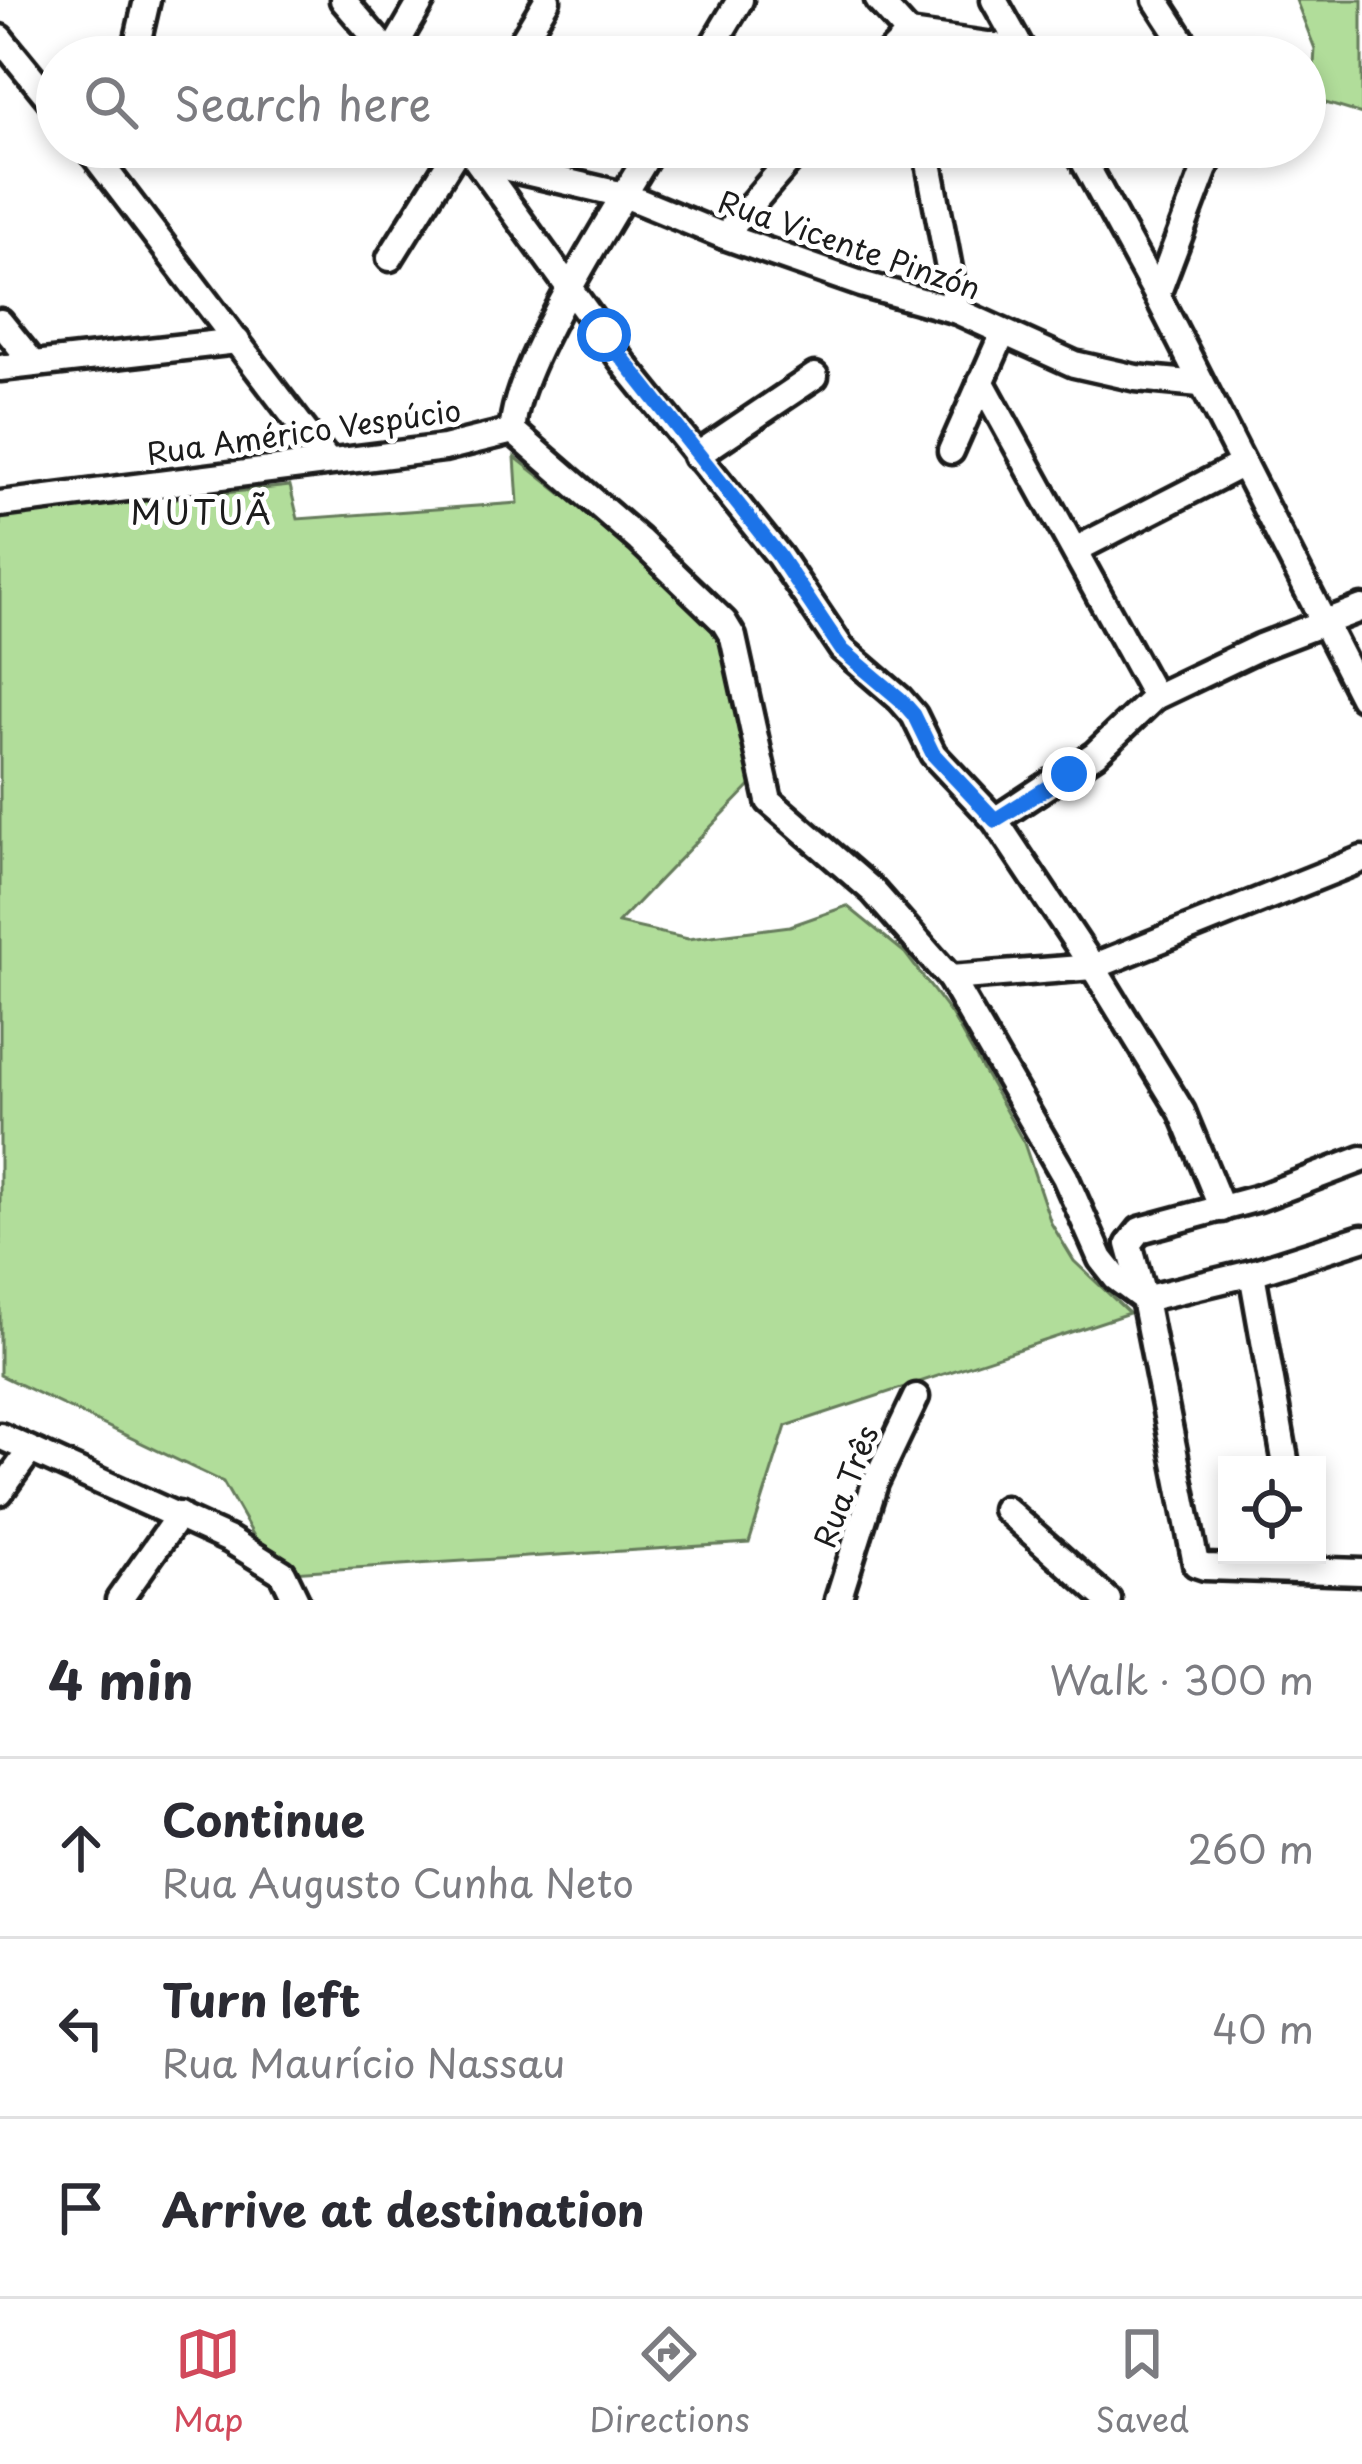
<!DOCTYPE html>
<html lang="en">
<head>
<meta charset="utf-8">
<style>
  body { margin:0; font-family:"Playpen Sans",sans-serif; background:#f2f2f3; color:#2b2b33 }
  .controls { position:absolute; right:36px; bottom:36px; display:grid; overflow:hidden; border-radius:0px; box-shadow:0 6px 18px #0003 }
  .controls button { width:108px; height:108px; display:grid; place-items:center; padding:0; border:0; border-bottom:3px solid #e1e1e2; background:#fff; color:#2b2b33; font:60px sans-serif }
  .stop { position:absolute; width:36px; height:36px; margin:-27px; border:9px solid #1a73e8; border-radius:50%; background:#fff }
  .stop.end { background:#1a73e8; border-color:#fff; box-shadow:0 3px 12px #0008 }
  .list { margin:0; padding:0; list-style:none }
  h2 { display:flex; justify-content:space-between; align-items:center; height:156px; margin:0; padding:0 48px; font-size:51px }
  h2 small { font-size:39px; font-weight:400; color:#7c7c81 }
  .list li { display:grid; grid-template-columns:78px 1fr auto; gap:36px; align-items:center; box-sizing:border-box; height:180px; padding:0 48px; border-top:3px solid #e1e1e2 }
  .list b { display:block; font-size:45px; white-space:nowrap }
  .list p { margin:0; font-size:39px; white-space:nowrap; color:#7c7c81 }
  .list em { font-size:39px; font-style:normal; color:#7c7c81 }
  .icon { flex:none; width:66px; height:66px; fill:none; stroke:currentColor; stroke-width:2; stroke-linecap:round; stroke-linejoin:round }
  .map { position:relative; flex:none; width:1362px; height:1600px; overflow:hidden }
  .search { position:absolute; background:#fff; box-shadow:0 6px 18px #0003; left:36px; right:36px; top:36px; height:132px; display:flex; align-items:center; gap:30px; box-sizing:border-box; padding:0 42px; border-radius:66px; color:#7c7c81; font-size:45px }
  .sheet { height:696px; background:#fff }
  nav { display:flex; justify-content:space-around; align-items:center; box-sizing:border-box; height:168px; border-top:3px solid #e1e1e2; background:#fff; font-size:33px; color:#7c7c81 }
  nav a { display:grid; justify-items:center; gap:6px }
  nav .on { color:#d1495b }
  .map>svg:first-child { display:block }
  .green { fill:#b1dd9a; stroke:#667c5b; stroke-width:3 }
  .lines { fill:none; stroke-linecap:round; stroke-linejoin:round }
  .minor-casing { stroke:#1c1c1c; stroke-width:33 }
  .minor { stroke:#fff; stroke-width:24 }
  .route { stroke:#1a73e8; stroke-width:15 }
  .labels { text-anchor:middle; stroke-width:10; stroke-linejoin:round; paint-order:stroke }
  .street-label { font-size:30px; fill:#1c1c1c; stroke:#fff }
  .neighbourhood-label { font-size:33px; letter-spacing:3px; fill:#1c1c1c; stroke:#fff }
</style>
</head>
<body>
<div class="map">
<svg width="1362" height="1600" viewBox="0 0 1362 1600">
  <rect width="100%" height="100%" fill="#fff"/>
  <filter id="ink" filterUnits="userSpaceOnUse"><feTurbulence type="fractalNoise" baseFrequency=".00833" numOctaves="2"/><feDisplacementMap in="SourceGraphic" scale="24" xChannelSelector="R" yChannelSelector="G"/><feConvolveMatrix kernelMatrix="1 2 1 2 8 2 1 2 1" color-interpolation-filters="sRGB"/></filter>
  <g filter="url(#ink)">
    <g class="green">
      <polygon points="1296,0 1362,0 1362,114 1312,99 1315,49"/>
      <polygon points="515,457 634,551 724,642 751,785 618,923 688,939 790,926 847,906 905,953 951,1014 1024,1143 1051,1223 1074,1261 1129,1313 786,1426 749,1543 275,1573 223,1482 0,1375 0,517 290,486 298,519 518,503"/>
    </g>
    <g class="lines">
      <g class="minor-casing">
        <g id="minor">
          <polyline points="343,0 392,57"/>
          <polyline points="878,0 909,34"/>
          <polyline points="994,0 1026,57"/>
          <polyline points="1156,0 1193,57"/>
          <polyline points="0,38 57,108"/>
          <polyline points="390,55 422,0"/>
          <polyline points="134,57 147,0"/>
          <polyline points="513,57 547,0"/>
          <polyline points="706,57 740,0"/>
          <polyline points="886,57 909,34 1022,50"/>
          <polyline points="88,147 327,460"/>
          <polyline points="467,147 628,369 779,556 842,649 900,699 914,715 933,754 995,820 1093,967 1182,1112 1222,1209"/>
          <polyline points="926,147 957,311"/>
          <polyline points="1076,147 1157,295 1362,697"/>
          <polyline points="478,161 624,195 724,236 861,284 957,311 1074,364 1136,378 1200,384"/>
          <polyline points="724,236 801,147"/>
          <polyline points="390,258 459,147"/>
          <polyline points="1157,295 1213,147"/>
          <polyline points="0,322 34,364"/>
          <polyline points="0,368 237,341"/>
          <polyline points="981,381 1155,697"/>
          <polyline points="513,431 639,540 724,622 733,637 769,801 873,891 950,978 1065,1177 1101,1259 1116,1278 1144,1299"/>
          <path d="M513,431C510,373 620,203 653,147"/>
          <polyline points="951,451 1003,333"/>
          <polyline points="696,456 815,376"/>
          <polyline points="0,504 444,448 513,431"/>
          <polyline points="1075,550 1241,465"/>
          <polyline points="995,820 1095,754 1155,697 1260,647 1362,608"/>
          <polyline points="950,978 1093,967 1362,859"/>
          <polyline points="1362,1159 1259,1198 1140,1230 1129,1244 1144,1299 1196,1564 1205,1567 1362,1572"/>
          <polyline points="1252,1273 1286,1465"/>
          <polyline points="1144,1299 1252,1273 1362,1238"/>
          <polyline points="0,1436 230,1540 283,1573 296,1600"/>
          <polyline points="0,1492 29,1452"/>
          <polyline points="1005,1509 1108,1600"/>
          <polyline points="119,1600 179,1515"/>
          <polyline points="838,1600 875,1483 916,1397"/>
        </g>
      </g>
      <use href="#minor" class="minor"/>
    </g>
  </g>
  <g class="lines" filter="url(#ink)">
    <polyline class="route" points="604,335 779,556 842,650 900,699 914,715 933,754 995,820 1069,774"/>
  </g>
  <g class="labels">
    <g class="street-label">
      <text transform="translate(849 246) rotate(19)" y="10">Rua Vicente Pinzón</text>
      <text transform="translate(304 433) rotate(-8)" y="10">Rua Américo Vespúcio</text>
      <text transform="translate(847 1487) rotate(-69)" y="10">Rua Três</text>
    </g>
    <g class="neighbourhood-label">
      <text x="202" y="525">MUTUÃ</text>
    </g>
  </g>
</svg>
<div class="controls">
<button><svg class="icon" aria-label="locate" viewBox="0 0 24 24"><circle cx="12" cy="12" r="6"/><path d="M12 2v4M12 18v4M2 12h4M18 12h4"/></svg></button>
</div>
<div class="stop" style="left:604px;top:335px"></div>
<div class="stop end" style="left:1069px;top:774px"></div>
<div class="search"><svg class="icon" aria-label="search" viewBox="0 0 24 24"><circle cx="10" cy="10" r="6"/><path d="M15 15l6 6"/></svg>Search here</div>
</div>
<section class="sheet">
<h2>4 min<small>Walk · 300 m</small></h2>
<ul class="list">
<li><svg class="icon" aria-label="ahead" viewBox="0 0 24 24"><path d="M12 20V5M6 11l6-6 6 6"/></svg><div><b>Continue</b><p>Rua Augusto Cunha Neto</p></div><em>260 m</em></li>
<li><svg class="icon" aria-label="left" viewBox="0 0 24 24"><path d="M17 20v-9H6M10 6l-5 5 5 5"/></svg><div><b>Turn left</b><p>Rua Maurício Nassau</p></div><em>40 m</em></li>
<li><svg class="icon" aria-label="arrive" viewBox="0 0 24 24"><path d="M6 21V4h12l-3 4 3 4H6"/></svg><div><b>Arrive at destination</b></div></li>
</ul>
</section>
<nav>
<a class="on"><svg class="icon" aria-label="map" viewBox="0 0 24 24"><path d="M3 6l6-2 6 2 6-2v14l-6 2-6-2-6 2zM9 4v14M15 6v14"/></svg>Map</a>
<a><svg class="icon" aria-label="directions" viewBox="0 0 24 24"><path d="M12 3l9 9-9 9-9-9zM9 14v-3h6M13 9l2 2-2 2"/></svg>Directions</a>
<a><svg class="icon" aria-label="saved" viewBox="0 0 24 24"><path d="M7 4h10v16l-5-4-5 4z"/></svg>Saved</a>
</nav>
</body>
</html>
